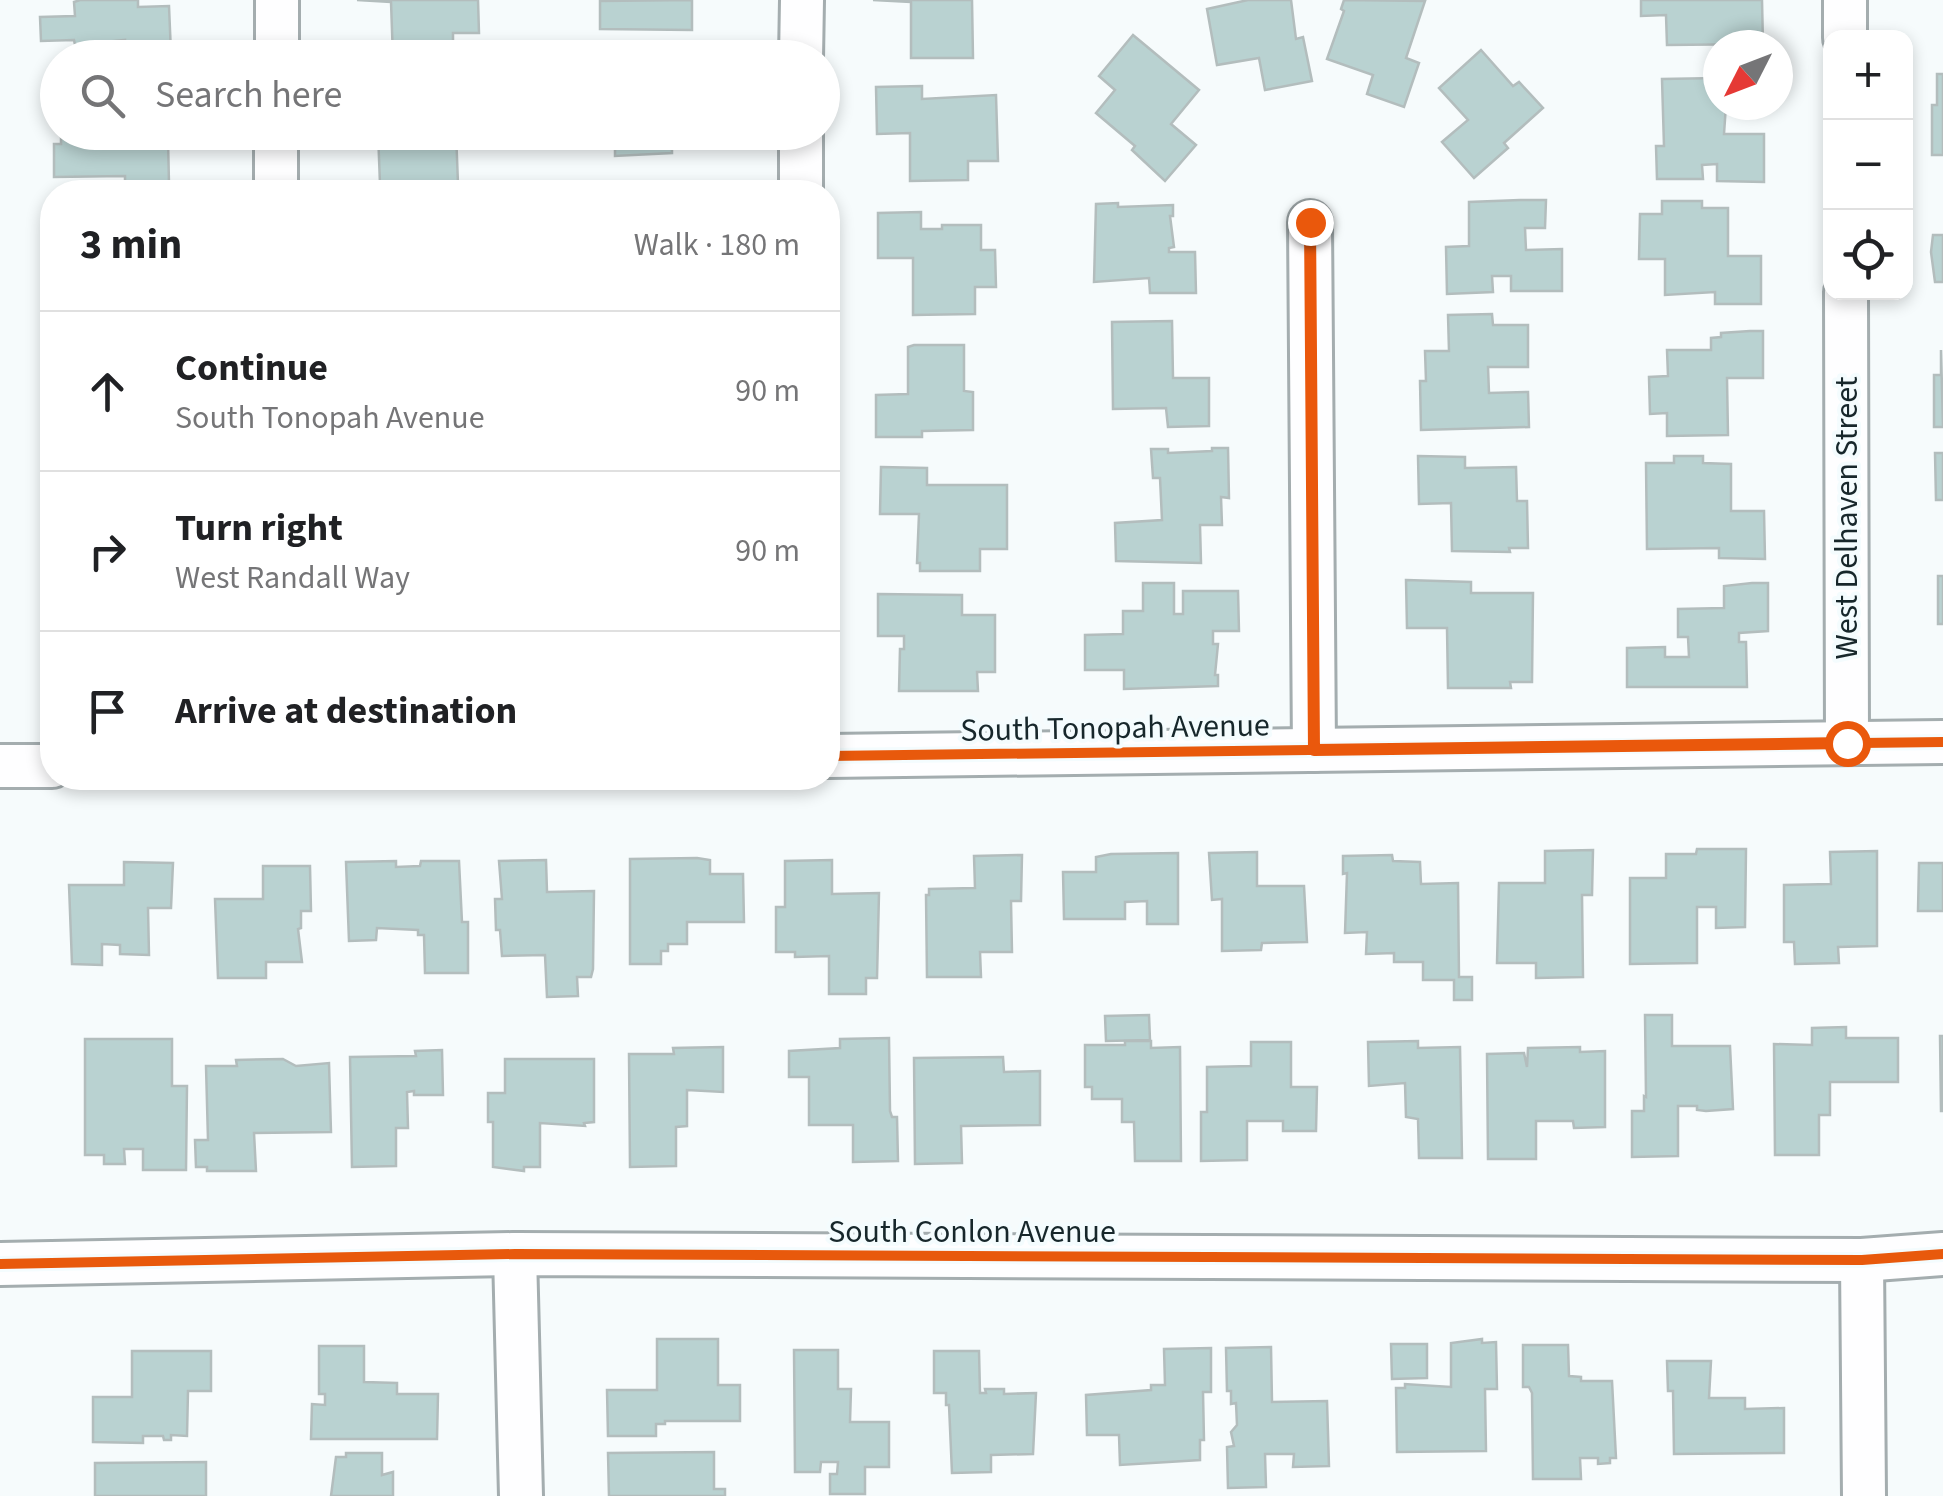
<!DOCTYPE html>
<html lang="en">
<head>
<meta charset="utf-8">
<style>
  body { margin:0; font-family:"Source Sans 3",sans-serif; background:#f6f6f6; color:#202124 }
  .controls { position:absolute; right:30px; top:30px; display:grid; overflow:hidden; border-radius:20px; box-shadow:0 5px 15px #0003 }
  .controls button { width:90px; height:90px; display:grid; place-items:center; padding:0; border:0; border-bottom:2px solid #e0e0e0; background:#fff; color:#202124; font:50px sans-serif }
  .compass { position:absolute; left:1703px; top:30px; width:90px; height:90px; border-radius:50%; background:#fff; box-shadow:0 5px 15px #0003; rotate:228deg }
  .stop { position:absolute; width:30px; height:30px; margin:-22px; border:8px solid #ea580c; border-radius:50%; background:#fff }
  .stop.end { background:#ea580c; border-color:#fff; box-shadow:0 2px 10px #0008 }
  .list { margin:0; padding:0; list-style:none }
  h2 { display:flex; justify-content:space-between; align-items:center; height:130px; margin:0; padding:0 40px; font-size:42px }
  h2 small { font-size:32px; font-weight:400; color:#757577 }
  .list li { display:grid; grid-template-columns:65px 1fr auto; gap:30px; align-items:center; box-sizing:border-box; height:160px; padding:0 40px; border-top:2px solid #e0e0e0 }
  .list b { display:block; font-size:38px; white-space:nowrap }
  .list p { margin:0; font-size:32px; white-space:nowrap; color:#757577 }
  .list em { font-size:32px; font-style:normal; color:#757577 }
  .icon { flex:none; width:55px; height:55px; fill:none; stroke:currentColor; stroke-width:2; stroke-linecap:round; stroke-linejoin:round }
  .map { position:relative; flex:none; width:1943px; height:1496px; overflow:hidden }
  .search { position:absolute; background:#fff; box-shadow:0 5px 15px #0003; left:40px; top:40px; width:800px; height:110px; display:flex; align-items:center; gap:25px; box-sizing:border-box; padding:0 35px; border-radius:55px; color:#757577; font-size:38px }
  .panel { position:absolute; background:#fff; box-shadow:0 5px 15px #0003; left:40px; top:180px; width:800px; height:610px; border-radius:40px }
  .map>svg:first-child { display:block }
  .building { fill:#b9d2d1; stroke:#b3bdbd; stroke-width:2.5 }
  .lines { fill:none; stroke-linecap:round; stroke-linejoin:round }
  .minor-casing { stroke:#a4adaf; stroke-width:48 }
  .minor { stroke:#fefeff; stroke-width:42 }
  .cycleway-casing { stroke:#f4fcfe; stroke-width:16 }
  .cycleway { stroke:#e8590c; stroke-width:10 }
  .route { stroke:#ea580c; stroke-width:12 }
  .labels { text-anchor:middle; stroke-width:8; stroke-linejoin:round; paint-order:stroke }
  .street-label { font-size:32px; fill:#17272b; stroke:#f4fcfe }
</style>
</head>
<body>
<div class="map">
<svg width="1943" height="1496" viewBox="0 0 1943 1496">
  <rect width="100%" height="100%" fill="#f6fbfc"/>
  <g class="building">
    <polygon points="80,0 138,0 138,7 169,6 171,53 125,54 125,40 75,45 74,40 41,41 40,17 75,16 74,2"/>
    <polygon points="357,0 478,0 479,33 453,33 453,57 393,58 391,2"/>
    <polygon points="692,0 692,30 600,29 600,1"/>
    <polygon points="873,0 972,0 973,58 911,58 911,2"/>
    <polygon points="1248,0 1291,0 1296,39 1303,37 1312,81 1265,90 1259,58 1217,65 1207,9"/>
    <polygon points="1344,0 1425,1 1406,58 1419,63 1404,107 1367,94 1373,75 1327,59 1344,11 1341,9"/>
    <polygon points="1641,0 1762,0 1763,44 1667,45 1666,15 1641,16"/>
    <polygon points="1133,35 1199,90 1171,124 1196,145 1165,181 1132,150 1135,146 1096,113 1115,90 1099,76"/>
    <polygon points="1481,50 1513,86 1519,82 1543,108 1504,143 1508,148 1474,178 1442,142 1468,120 1439,88"/>
    <polygon points="1937,74 1943,74 1943,155 1932,155 1932,105 1937,105"/>
    <polygon points="1718,78 1718,105 1726,105 1724,134 1764,134 1764,182 1717,181 1717,164 1702,165 1703,179 1657,179 1656,146 1664,146 1662,79"/>
    <polygon points="922,86 922,99 996,95 998,161 968,161 968,180 910,181 910,133 877,134 876,87"/>
    <polygon points="61,132 133,132 133,138 168,138 169,184 125,185 125,176 54,177 54,144 61,144"/>
    <polygon points="378,132 456,132 458,184 380,184"/>
    <polygon points="615,132 672,132 672,153 615,156"/>
    <polygon points="597,185 676,185 677,192 597,192"/>
    <polygon points="1520,200 1546,200 1545,228 1525,228 1526,250 1562,249 1562,291 1511,291 1511,276 1492,276 1493,292 1447,294 1446,247 1469,246 1469,202"/>
    <polygon points="1662,201 1702,201 1702,208 1728,208 1728,256 1761,256 1761,304 1715,304 1715,292 1665,295 1665,259 1639,259 1640,214 1662,214"/>
    <polygon points="1118,203 1118,207 1173,205 1173,216 1170,216 1174,247 1169,248 1169,252 1195,252 1196,293 1150,293 1149,278 1094,282 1096,204"/>
    <polygon points="921,212 921,229 942,229 942,225 981,225 981,250 995,250 996,287 975,287 975,314 913,315 913,258 878,258 878,213"/>
    <polygon points="1933,235 1943,235 1943,282 1935,282 1931,252"/>
    <polygon points="1492,314 1493,325 1528,325 1528,367 1488,367 1489,393 1528,392 1529,427 1421,430 1420,381 1426,381 1425,351 1449,351 1448,315"/>
    <polygon points="1172,321 1173,378 1209,378 1209,426 1168,427 1166,408 1113,409 1112,322"/>
    <polygon points="1750,331 1763,331 1763,378 1727,378 1728,435 1667,436 1667,413 1650,414 1649,377 1668,376 1667,350 1711,350 1711,338 1721,337 1721,333"/>
    <polygon points="914,345 964,345 964,391 973,392 973,430 922,431 922,437 876,437 876,395 908,394 908,347"/>
    <polygon points="1941,350 1943,427 1934,427 1934,375 1941,375"/>
    <polygon points="49,382 52,382 52,420 49,421"/>
    <polygon points="1212,448 1228,448 1229,498 1221,497 1222,525 1200,525 1201,563 1116,561 1115,523 1162,520 1160,478 1153,478 1151,449 1168,449 1168,453 1212,451"/>
    <polygon points="1935,453 1943,453 1943,500 1936,500"/>
    <polygon points="1418,456 1465,457 1465,468 1516,467 1517,501 1527,501 1528,548 1509,548 1510,552 1452,551 1451,503 1419,504"/>
    <polygon points="1674,456 1703,456 1703,463 1731,464 1731,511 1764,511 1765,559 1719,558 1719,548 1647,549 1646,463 1674,463"/>
    <polygon points="881,467 927,468 927,485 1007,485 1007,549 980,549 980,571 920,571 920,563 917,563 919,514 880,514"/>
    <polygon points="46,528 52,528 52,574 46,573"/>
    <rect x="1938" y="576" width="5" height="48"/>
    <polygon points="1406,580 1471,582 1471,593 1533,593 1532,682 1510,682 1511,688 1448,688 1447,628 1407,628"/>
    <polygon points="1143,583 1174,583 1174,614 1183,614 1183,591 1238,591 1239,631 1213,631 1213,644 1218,644 1215,675 1218,675 1218,686 1124,689 1124,670 1085,670 1085,635 1123,634 1123,611 1143,611"/>
    <polygon points="1752,583 1768,583 1768,631 1739,633 1739,642 1746,642 1747,687 1627,687 1627,648 1665,647 1665,657 1689,657 1688,637 1678,637 1678,609 1724,608 1724,586"/>
    <polygon points="878,594 962,595 962,615 995,615 995,672 977,672 978,691 899,691 900,649 904,649 904,636 878,636"/>
    <polygon points="1697,849 1746,849 1745,927 1716,928 1716,907 1697,907 1697,963 1630,964 1630,878 1666,878 1666,854 1696,854"/>
    <polygon points="1593,850 1592,895 1582,895 1583,977 1536,978 1536,963 1497,963 1499,883 1545,883 1545,851"/>
    <polygon points="1877,851 1877,946 1838,947 1839,963 1795,964 1794,942 1784,942 1784,885 1831,884 1830,852"/>
    <polygon points="1257,852 1257,886 1304,886 1307,942 1262,943 1261,950 1222,951 1222,899 1212,900 1209,853"/>
    <polygon points="1178,853 1178,924 1147,924 1147,901 1125,902 1125,919 1064,919 1063,872 1096,872 1096,857 1111,854"/>
    <polygon points="1022,855 1021,901 1011,901 1012,952 980,952 981,977 927,977 926,895 929,895 929,889 975,888 974,856"/>
    <polygon points="1392,855 1393,861 1420,862 1421,884 1458,883 1459,977 1472,977 1472,1000 1454,1000 1454,980 1423,980 1423,962 1394,962 1394,953 1366,954 1367,932 1345,933 1347,873 1343,874 1343,856"/>
    <polygon points="697,858 710,860 710,874 743,874 744,922 687,922 687,944 668,944 668,951 661,951 661,964 630,964 630,859"/>
    <polygon points="546,860 547,892 594,891 593,969 591,977 577,977 578,996 547,997 545,955 502,956 500,930 496,930 495,899 502,899 499,861"/>
    <polygon points="832,860 832,894 879,893 877,978 866,978 866,994 829,994 829,956 795,957 795,952 776,952 776,907 785,907 785,861"/>
    <polygon points="396,861 396,867 420,866 421,861 459,861 462,922 468,922 468,973 425,973 424,935 418,935 418,930 377,928 376,940 349,941 346,862"/>
    <polygon points="124,862 173,863 171,908 148,908 149,955 120,954 120,945 102,944 102,965 72,964 69,885 124,885"/>
    <polygon points="1919,863 1943,863 1943,911 1918,911"/>
    <polygon points="263,866 310,866 311,911 301,911 301,928 298,929 302,962 266,962 266,978 218,978 215,899 263,899"/>
    <polygon points="1149,1015 1150,1040 1106,1041 1105,1016"/>
    <polygon points="1645,1015 1672,1015 1672,1046 1730,1046 1733,1109 1706,1111 1697,1110 1697,1106 1678,1106 1678,1156 1632,1157 1632,1111 1644,1111 1644,1096 1646,1097"/>
    <polygon points="1846,1027 1846,1038 1898,1038 1898,1082 1830,1082 1830,1115 1819,1115 1819,1155 1775,1155 1774,1044 1812,1045 1812,1028"/>
    <polygon points="1940,1036 1943,1036 1943,1111 1941,1111"/>
    <polygon points="889,1038 890,1111 892,1117 897,1117 898,1161 853,1162 853,1125 809,1125 809,1077 789,1077 789,1051 840,1048 840,1039"/>
    <polygon points="85,1039 172,1039 172,1086 187,1086 186,1170 143,1170 143,1149 124,1149 125,1164 104,1164 104,1155 85,1155"/>
    <polygon points="1125,1041 1151,1041 1151,1048 1180,1047 1181,1161 1135,1161 1134,1122 1122,1122 1122,1099 1092,1099 1092,1087 1085,1087 1085,1045 1125,1045"/>
    <polygon points="1418,1041 1418,1048 1460,1047 1462,1158 1419,1158 1418,1119 1406,1117 1405,1083 1369,1086 1368,1042"/>
    <polygon points="1251,1042 1291,1042 1291,1087 1317,1087 1316,1131 1283,1131 1283,1121 1247,1121 1247,1160 1201,1161 1201,1112 1207,1112 1207,1067 1251,1066"/>
    <polygon points="723,1047 723,1092 687,1090 687,1126 676,1127 676,1166 630,1167 629,1054 674,1054 673,1048"/>
    <polygon points="1580,1047 1580,1052 1605,1051 1605,1127 1574,1128 1573,1121 1536,1121 1536,1159 1488,1159 1487,1054 1524,1053 1527,1067 1528,1048"/>
    <polygon points="442,1050 443,1095 414,1095 414,1091 407,1092 408,1128 396,1128 396,1166 352,1167 350,1057 416,1056 415,1051"/>
    <polygon points="1003,1057 1004,1072 1040,1071 1040,1125 961,1126 962,1163 915,1164 914,1058"/>
    <polygon points="283,1059 296,1066 329,1063 331,1132 254,1133 256,1171 207,1171 207,1167 196,1167 195,1140 208,1140 206,1066 237,1066 236,1060"/>
    <polygon points="505,1059 594,1059 594,1122 584,1123 585,1126 540,1123 540,1167 524,1167 524,1171 493,1167 493,1122 488,1122 488,1093 505,1093"/>
    <polygon points="657,1339 718,1339 718,1385 740,1385 740,1421 665,1421 665,1424 656,1424 656,1436 608,1436 607,1390 657,1390"/>
    <polygon points="1482,1339 1482,1343 1496,1342 1497,1389 1485,1389 1486,1451 1397,1452 1396,1388 1405,1388 1405,1384 1451,1387 1451,1343"/>
    <polygon points="1391,1344 1427,1344 1427,1378 1392,1379"/>
    <polygon points="1523,1345 1568,1345 1569,1376 1581,1377 1581,1381 1612,1381 1616,1458 1610,1458 1610,1463 1598,1464 1598,1458 1580,1458 1581,1479 1533,1479 1532,1393 1529,1387 1523,1387"/>
    <polygon points="319,1346 364,1346 364,1382 397,1383 397,1394 438,1394 437,1439 311,1439 312,1404 325,1405 325,1394 319,1394"/>
    <polygon points="1271,1347 1272,1402 1327,1401 1329,1466 1293,1467 1294,1454 1265,1454 1266,1487 1228,1488 1227,1447 1234,1446 1231,1432 1237,1425 1236,1403 1231,1404 1231,1391 1227,1391 1226,1348"/>
    <polygon points="1211,1348 1211,1392 1203,1392 1204,1440 1200,1440 1200,1460 1120,1465 1119,1435 1087,1435 1086,1395 1151,1390 1151,1385 1165,1385 1164,1349"/>
    <polygon points="794,1350 838,1350 838,1389 851,1389 850,1422 889,1422 889,1467 865,1467 865,1494 830,1494 830,1474 837,1474 838,1462 821,1462 820,1472 795,1472"/>
    <polygon points="132,1351 211,1351 211,1391 188,1391 187,1436 171,1435 171,1440 164,1440 163,1436 143,1436 143,1443 93,1442 93,1397 132,1397"/>
    <polygon points="934,1351 979,1351 980,1393 986,1393 985,1389 1004,1389 1004,1394 1036,1393 1033,1454 991,1455 991,1472 952,1473 949,1405 946,1405 946,1393 934,1393"/>
    <polygon points="1667,1361 1711,1361 1709,1398 1745,1398 1745,1409 1784,1408 1784,1453 1674,1454 1673,1391 1668,1391"/>
    <polygon points="714,1452 714,1489 725,1489 725,1496 609,1496 608,1453"/>
    <polygon points="346,1453 382,1453 382,1475 393,1472 393,1496 331,1496 336,1457 346,1457"/>
    <polygon points="206,1462 206,1496 95,1496 95,1463"/>
  </g>
  <g class="lines">
    <g class="minor-casing">
      <g id="minor">
        <polyline points="1845,0 1845,38"/>
        <polyline points="277,58 277,0"/>
        <polyline points="801,58 802,0"/>
        <polyline points="276,192 276,132"/>
        <polyline points="801,192 801,132"/>
        <polyline points="1310,222 1314,750"/>
        <polyline points="1846,292 1847,743"/>
        <polyline points="828,756 1943,742"/>
        <polyline points="0,766 52,766"/>
        <polyline points="515,1254 521,1496"/>
        <polyline points="1862,1260 1864,1496"/>
        <polyline points="0,1264 515,1254 1862,1260 1943,1254"/>
      </g>
    </g>
    <use href="#minor" class="minor"/>
    <g class="cycleway-casing">
      <g id="cycleway">
        <polyline points="828,756 1943,742"/>
        <polyline points="0,1264 515,1254 1862,1260 1943,1254"/>
      </g>
    </g>
    <use href="#cycleway" class="cycleway"/>
  </g>
  <g class="lines">
    <polyline class="route" points="1310,222 1314,750 1847,743"/>
  </g>
  <g class="labels">
    <g class="street-label">
      <text transform="translate(1846 518) rotate(-90)" y="11">West Delhaven Street</text>
      <text transform="translate(1115 727) rotate(-1)" y="11">South Tonopah Avenue</text>
      <text x="972" y="1242">South Conlon Avenue</text>
    </g>
  </g>
</svg>
<div class="controls">
<button>+</button>
<button>−</button>
<button><svg class="icon" aria-label="locate" viewBox="0 0 24 24"><circle cx="12" cy="12" r="6"/><path d="M12 2v4M12 18v4M2 12h4M18 12h4"/></svg></button>
</div>
<svg class="compass" viewBox="-18 -18 36 36"><path d="M0-13l5 13h-10z" fill="#e53935"/><path d="M0 13l5-13h-10z" fill="#757577"/></svg>
<div class="stop" style="left:1847px;top:743px"></div>
<div class="stop end" style="left:1310px;top:222px"></div>
<div class="search"><svg class="icon" aria-label="search" viewBox="0 0 24 24"><circle cx="10" cy="10" r="6"/><path d="M15 15l6 6"/></svg>Search here</div>
<section class="panel">
<h2>3 min<small>Walk · 180 m</small></h2>
<ul class="list">
<li><svg class="icon" aria-label="ahead" viewBox="0 0 24 24"><path d="M12 20V5M6 11l6-6 6 6"/></svg><div><b>Continue</b><p>South Tonopah Avenue</p></div><em>90 m</em></li>
<li><svg class="icon" aria-label="right" viewBox="0 0 24 24"><path d="M7 20v-9h11M14 6l5 5-5 5"/></svg><div><b>Turn right</b><p>West Randall Way</p></div><em>90 m</em></li>
<li><svg class="icon" aria-label="arrive" viewBox="0 0 24 24"><path d="M6 21V4h12l-3 4 3 4H6"/></svg><div><b>Arrive at destination</b></div></li>
</ul>
</section>
</div>
</body>
</html>
